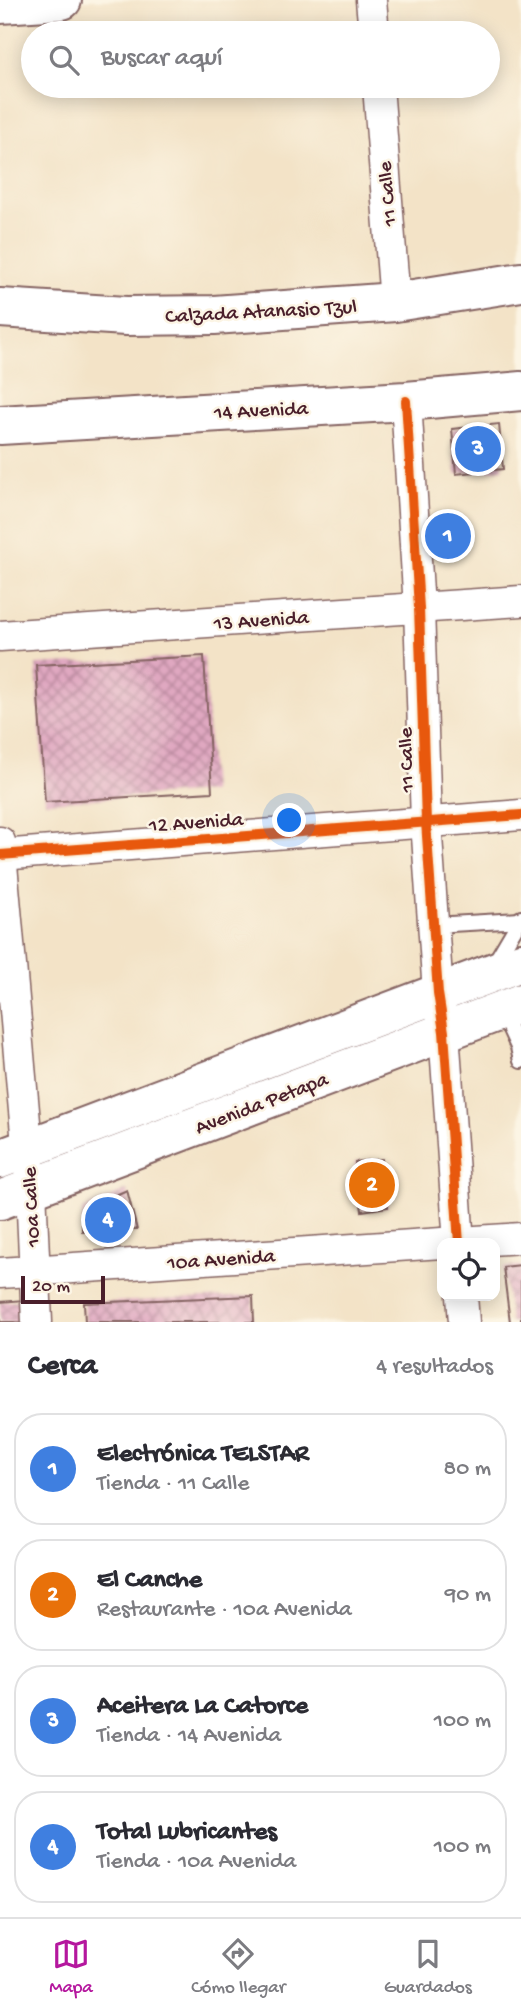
<!DOCTYPE html>
<html lang="es">
<head>
<meta charset="utf-8">
<style>
  body { margin:0; font-family:"Gochi Hand",sans-serif; background:#f7f7f7; color:#2b2b33 }
  .controls { position:absolute; right:21px; bottom:21px; display:grid; overflow:hidden; border-radius:14px; box-shadow:0 4px 18px #0003 }
  .controls button { width:63px; height:63px; display:grid; place-items:center; padding:0; border:0; border-bottom:2px solid #e1e1e2; background:#fff; color:#2b2b33; font:35px sans-serif }
  .scale { position:absolute; left:21px; bottom:18px; width:84px; box-sizing:border-box; padding-left:7px; border:4px solid #4a1f2b; border-top:0; font-size:19px; line-height:24px; white-space:nowrap; color:#4a1f2b; -webkit-text-stroke:5px #fcf5e5; paint-order:stroke }
  .you { position:absolute; left:290px; top:821px; width:24px; height:24px; margin:-18px; border:5px solid #fff; border-radius:50%; background:#1a73e8; box-shadow:0 0 0 10px #1a73e833 }
  .badge { display:grid; place-items:center; width:46px; height:46px; border-radius:50%; background:#b5179e; color:#fff; font-size:23px; font-weight:700 }
  .pin { position:absolute; translate:-50% -50%; border:4px solid #fff; box-shadow:0 2px 7px #0006 }
  .list { margin:0; padding:0; list-style:none }
  h2 { display:flex; justify-content:space-between; align-items:center; height:91px; margin:0; padding:0 28px; font-size:30px }
  h2 small { font-size:23px; font-weight:400; color:#7c7c81 }
  .list li { display:grid; grid-template-columns:46px 1fr auto; gap:21px; align-items:center; box-sizing:border-box; height:112px; margin:0 14px 14px; padding:0 14px; border:2px solid #e1e1e2; border-radius:28px }
  .list b { display:block; font-size:26px; white-space:nowrap }
  .list p { margin:0; font-size:23px; white-space:nowrap; color:#7c7c81 }
  .list em { font-size:23px; font-style:normal; color:#7c7c81 }
  .icon { flex:none; width:38px; height:38px; fill:none; stroke:currentColor; stroke-width:2; stroke-linecap:round; stroke-linejoin:round }
  .map { position:relative; flex:none; width:521px; height:1322px; overflow:hidden }
  .search { position:absolute; background:#fff; box-shadow:0 4px 18px #0003; left:21px; right:21px; top:21px; height:77px; display:flex; align-items:center; gap:18px; box-sizing:border-box; padding:0 24px; border-radius:38px; color:#7c7c81; font-size:26px }
  .sheet { height:595px; background:#fff }
  nav { display:flex; justify-content:space-around; align-items:center; box-sizing:border-box; height:98px; border-top:2px solid #e1e1e2; background:#fff; font-size:19px; color:#7c7c81 }
  nav a { display:grid; justify-items:center; gap:4px }
  nav .on { color:#b5179e }
  .map>svg:first-child { display:block }
  .building { fill:url(#building-cross-hatch) }
  .lines { fill:none; stroke-linecap:round; stroke-linejoin:round }
  .lane-casing { stroke:#856462; stroke-width:18 }
  .street-casing { stroke:#856462; stroke-width:33 }
  .secondary-casing { stroke:#856462; stroke-width:42 }
  .primary-casing { stroke:#856462; stroke-width:42 }
  .lane { stroke:#fff; stroke-width:14 }
  .street { stroke:#fff; stroke-width:30 }
  .secondary { stroke:#fff; stroke-width:38 }
  .primary { stroke:#fff; stroke-width:38 }
  .cycleway-casing { stroke:#fcf5e5; stroke-width:15 }
  .cycleway { stroke:#e8590c; stroke-width:10 }
  .labels { text-anchor:middle; stroke-width:5; stroke-linejoin:round; paint-order:stroke }
  .street-label { font-size:21px; fill:#4a1f2b; stroke:#fcf5e5 }
</style>
</head>
<body>
<div class="map">
<svg width="521" height="1322" viewBox="0 0 521 1322">
  <defs>
    <pattern id="building-cross-hatch" width="8" height="8" patternUnits="userSpaceOnUse" patternTransform="scale(1.75)"><rect width="8" height="8" fill="#e0a8c1"/><path d="M0 0l8 8M0 8l8-8" fill="none" stroke="#b8889d"/></pattern>
  </defs>
  <rect width="100%" height="100%" fill="#fcf5e5"/>
  <filter id="ink" filterUnits="userSpaceOnUse"><feTurbulence type="fractalNoise" baseFrequency=".0143" numOctaves="2"/><feDisplacementMap in="SourceGraphic" scale="14" xChannelSelector="R" yChannelSelector="G"/><feConvolveMatrix kernelMatrix="1 2 1 2 8 2 1 2 1" color-interpolation-filters="sRGB"/></filter>
  <filter id="wash" filterUnits="userSpaceOnUse"><feTurbulence type="fractalNoise" baseFrequency=".00686" numOctaves="4" result="noise"/><feDisplacementMap in="SourceGraphic" scale="28" xChannelSelector="R" yChannelSelector="G"/><feGaussianBlur stdDeviation="1.57" result="paint"/><feColorMatrix in="noise" values="0 0 0 0 0 0 0 0 0 0 0 0 0 0 0 0 0 1.4 0 .05"/><feComposite in="paint" operator="in"/></filter>
  <g filter="url(#wash)">
    <rect width="100%" height="100%" fill="#f3e3c7"/>
    <g id="blocks">
      <g class="building">
        <polygon points="499,424 503,469 456,474 452,429"/>
        <polygon points="204,656 212,792 45,802 36,665"/>
        <polygon points="382,1159 388,1207 362,1211 355,1162"/>
        <polygon points="127,1190 137,1230 82,1231 82,1210"/>
        <polygon points="521,1265 521,1322 510,1322 503,1267"/>
        <polygon points="253,1296 254,1322 85,1322 84,1303"/>
        <polygon points="24,1300 26,1322 0,1322 0,1302"/>
      </g>
    </g>
  </g>
  <g filter="url(#ink)">
    <use href="#blocks" fill-opacity="0" stroke="#856462" stroke-width="2"/>
    <g class="lines">
      <g class="lane-casing">
        <g id="lane">
          <polyline points="433,925 520,920"/>
          <polyline points="495,962 521,918"/>
          <polyline points="502,1012 518,1047 521,1061"/>
        </g>
      </g>
      <g class="street-casing">
        <g id="street">
          <polyline points="371,0 374,33"/>
          <polyline points="378,86 395,302"/>
          <polyline points="406,401 419,608 426,822 438,993 444,1032 459,1243"/>
          <polyline points="0,636 521,601"/>
          <polyline points="0,842 31,1189 37,1322"/>
          <polyline points="0,855 521,815"/>
          <polyline points="444,1243 521,1238"/>
          <polyline points="0,1273 442,1243"/>
          <polyline points="462,1296 464,1322"/>
        </g>
      </g>
      <g class="secondary-casing">
        <polyline id="secondary" points="0,425 406,401 521,391"/>
      </g>
      <g class="primary-casing">
        <g id="primary">
          <polyline points="0,4 62,0"/>
          <polyline points="0,308 126,316 214,315 395,302 521,282"/>
          <polyline points="0,1159 521,962"/>
          <polyline points="0,1200 521,1003"/>
        </g>
      </g>
      <use href="#lane" class="lane"/>
      <use href="#street" class="street"/>
      <use href="#secondary" class="secondary"/>
      <use href="#primary" class="primary"/>
      <g class="cycleway-casing">
        <g id="cycleway">
          <polyline points="406,401 419,608 426,822 438,993 444,1032 459,1243"/>
          <polyline points="0,855 521,815"/>
        </g>
      </g>
      <use href="#cycleway" class="cycleway"/>
    </g>
  </g>
  <g class="labels">
    <g class="street-label">
      <text transform="translate(386 194) rotate(-95)" y="7">11 Calle</text>
      <text transform="translate(261 310) rotate(-3)" y="7">Calzada Atanasio Tzul</text>
      <text transform="translate(261 409) rotate(-3)" y="7">14 Avenida</text>
      <text transform="translate(261 619) rotate(-4)" y="7">13 Avenida</text>
      <text transform="translate(405 760) rotate(-92)" y="7">11 Calle</text>
      <text transform="translate(196 821) rotate(-4)" y="7">12 Avenida</text>
      <text transform="translate(261 1102) rotate(-21)" y="7">Avenida Petapa</text>
      <text transform="translate(30 1207) rotate(-93)" y="7">10a Calle</text>
      <text transform="translate(221 1258) rotate(-4)" y="7">10a Avenida</text>
    </g>
  </g>
</svg>
<div class="controls">
<button><svg class="icon" aria-label="locate" viewBox="0 0 24 24"><circle cx="12" cy="12" r="6"/><path d="M12 2v4M12 18v4M2 12h4M18 12h4"/></svg></button>
</div>
<div class="scale">20 m</div>
<div class="you"></div>
<div class="pin badge" style="left:448px;top:536px;background:#3f7fe0">1</div>
<div class="pin badge" style="left:372px;top:1185px;background:#e8710a">2</div>
<div class="pin badge" style="left:478px;top:449px;background:#3f7fe0">3</div>
<div class="pin badge" style="left:108px;top:1220px;background:#3f7fe0">4</div>
<div class="search"><svg class="icon" aria-label="search" viewBox="0 0 24 24"><circle cx="10" cy="10" r="6"/><path d="M15 15l6 6"/></svg>Buscar aquí</div>
</div>
<section class="sheet">
<h2>Cerca<small>4 resultados</small></h2>
<ul class="list">
<li><span class="badge" style="background:#3f7fe0">1</span><div><b>Electrónica TELSTAR</b><p>Tienda · 11 Calle</p></div><em>80 m</em></li>
<li><span class="badge" style="background:#e8710a">2</span><div><b>El Canche</b><p>Restaurante · 10a Avenida</p></div><em>90 m</em></li>
<li><span class="badge" style="background:#3f7fe0">3</span><div><b>Aceitera La Catorce</b><p>Tienda · 14 Avenida</p></div><em>100 m</em></li>
<li><span class="badge" style="background:#3f7fe0">4</span><div><b>Total Lubricantes</b><p>Tienda · 10a Avenida</p></div><em>100 m</em></li>
</ul>
</section>
<nav>
<a class="on"><svg class="icon" aria-label="map" viewBox="0 0 24 24"><path d="M3 6l6-2 6 2 6-2v14l-6 2-6-2-6 2zM9 4v14M15 6v14"/></svg>Mapa</a>
<a><svg class="icon" aria-label="directions" viewBox="0 0 24 24"><path d="M12 3l9 9-9 9-9-9zM9 14v-3h6M13 9l2 2-2 2"/></svg>Cómo llegar</a>
<a><svg class="icon" aria-label="saved" viewBox="0 0 24 24"><path d="M7 4h10v16l-5-4-5 4z"/></svg>Guardados</a>
</nav>
</body>
</html>
